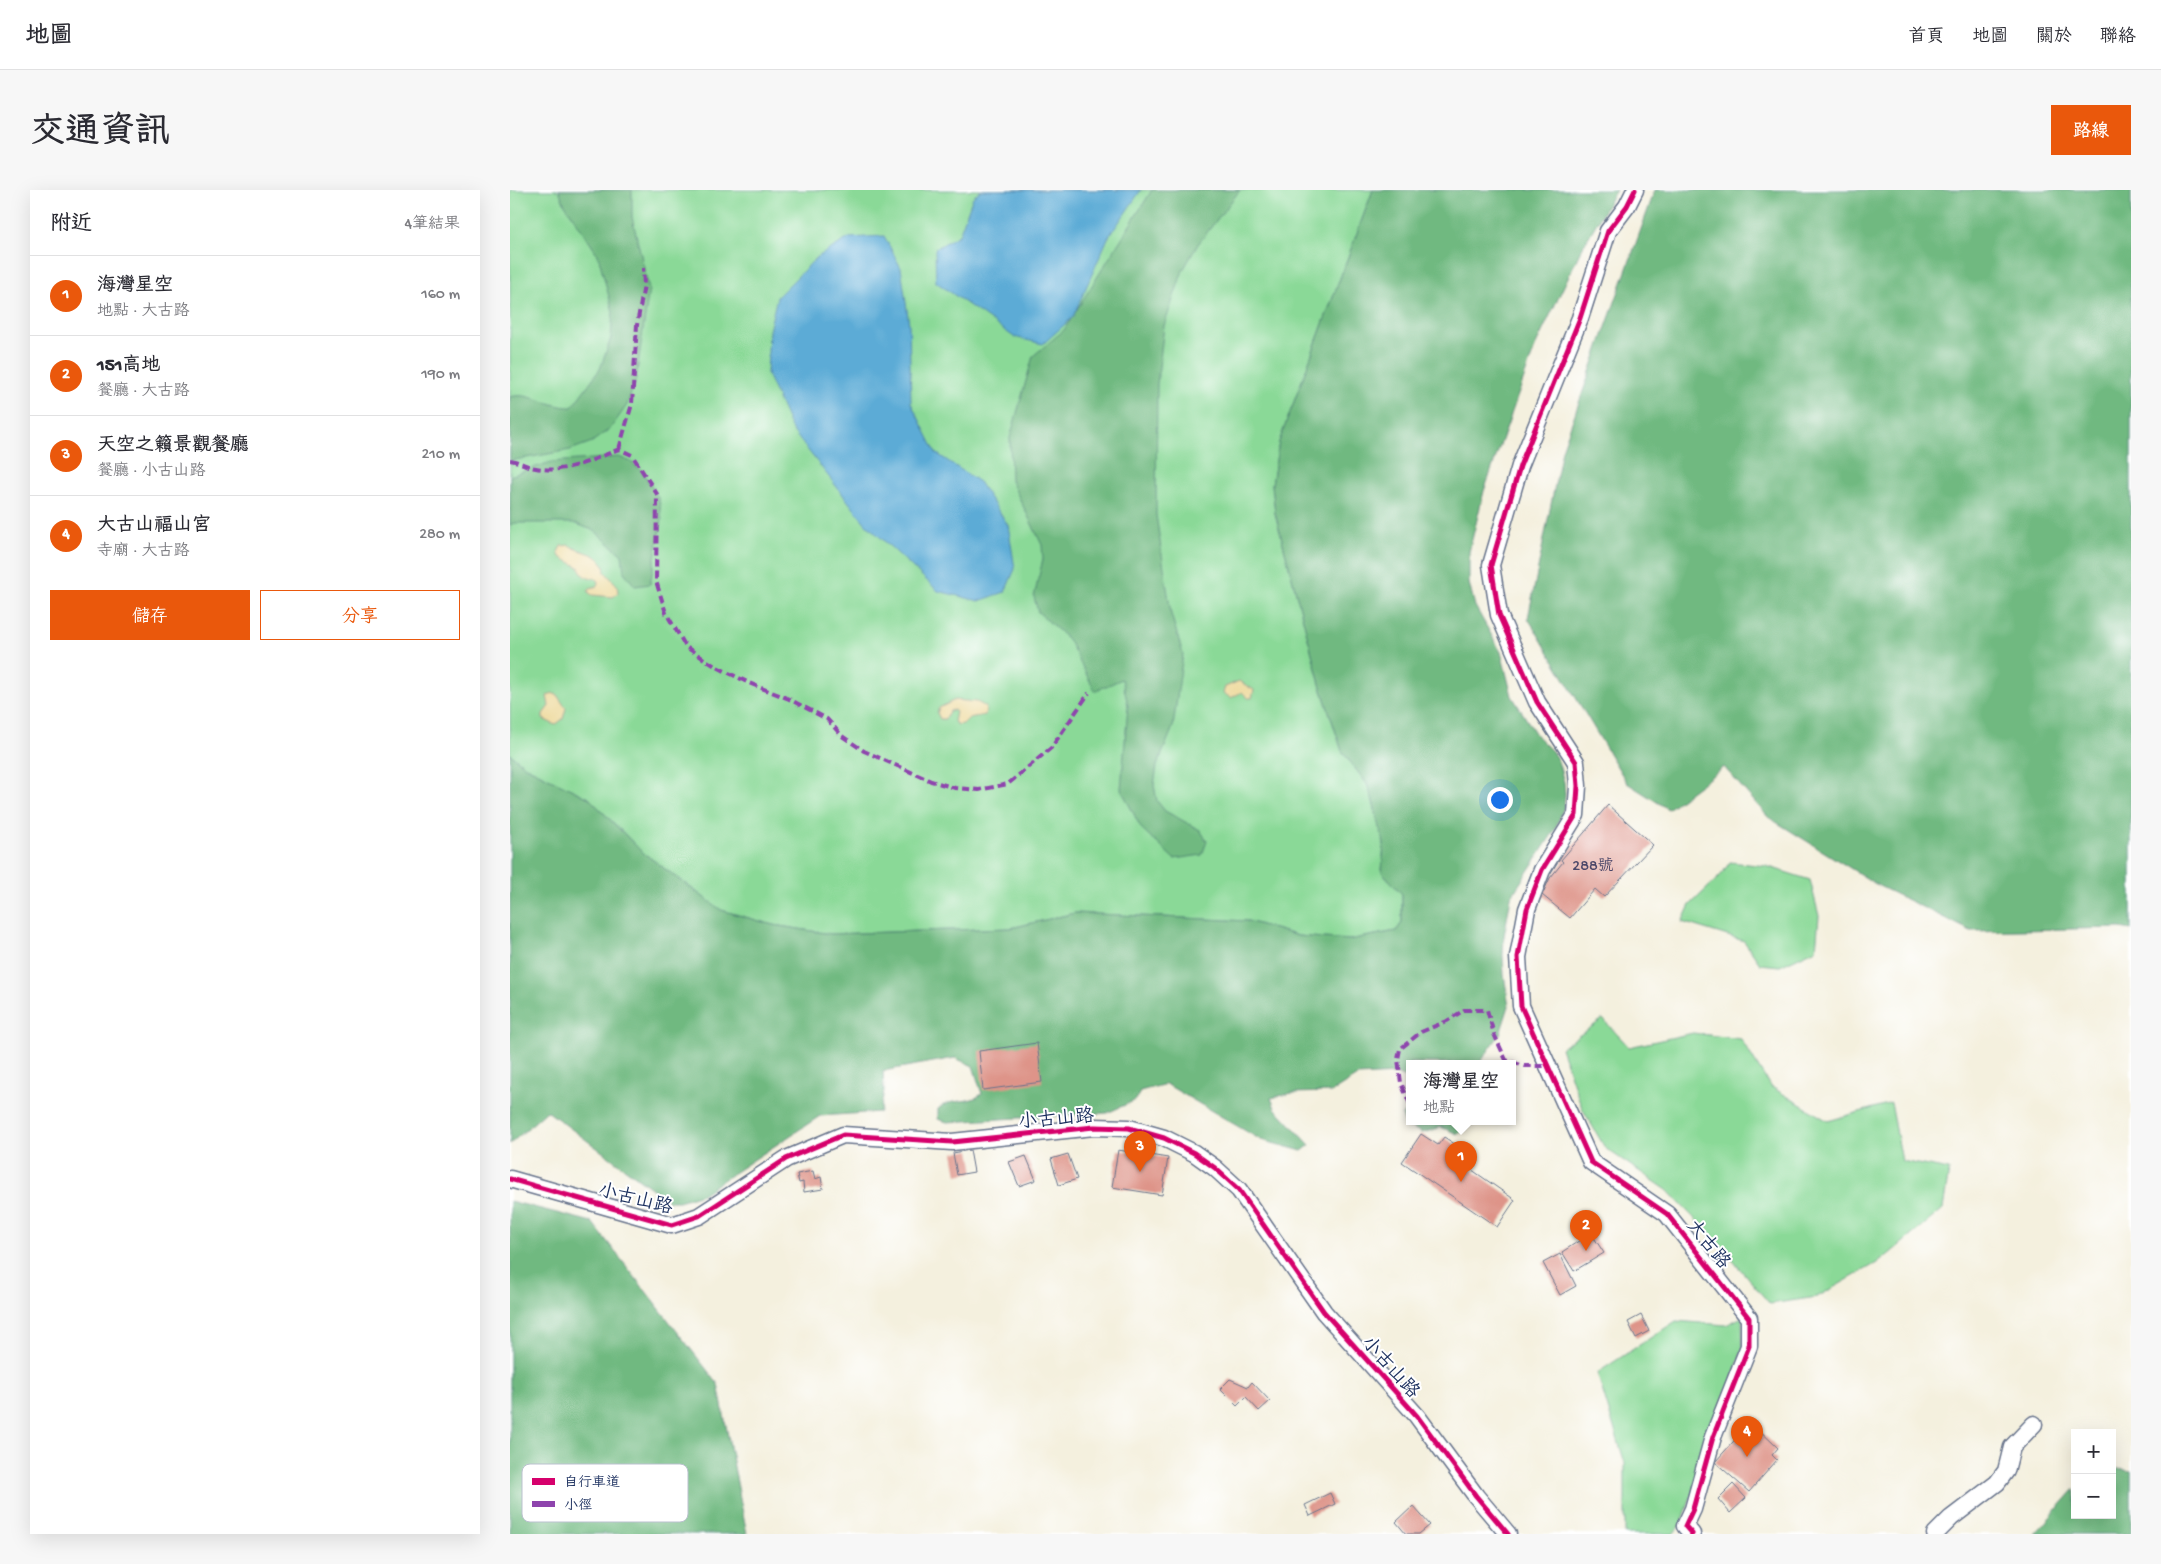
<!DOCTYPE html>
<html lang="zh-TW">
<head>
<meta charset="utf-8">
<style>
  body { margin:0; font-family:"Gochi Hand","LXGW WenKai TC",sans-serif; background:#f7f7f7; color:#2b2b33 }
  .controls { position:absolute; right:15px; bottom:15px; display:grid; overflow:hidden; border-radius:0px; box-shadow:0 5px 20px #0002 }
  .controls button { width:45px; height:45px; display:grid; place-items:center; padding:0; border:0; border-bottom:1px solid #e1e1e2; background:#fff; color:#2b2b33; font:25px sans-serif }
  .you { position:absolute; left:989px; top:609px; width:18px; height:18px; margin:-12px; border:4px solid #fff; border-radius:50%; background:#1a73e8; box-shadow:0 0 0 8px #1a73e833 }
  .badge { display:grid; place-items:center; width:32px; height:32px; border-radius:50%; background:#ea580c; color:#fff; font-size:16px; font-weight:700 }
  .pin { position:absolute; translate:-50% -41px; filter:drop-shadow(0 1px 2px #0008) }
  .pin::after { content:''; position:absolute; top:26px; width:18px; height:15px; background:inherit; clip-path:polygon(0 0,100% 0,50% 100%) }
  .popup { position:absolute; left:896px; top:870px; width:110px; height:65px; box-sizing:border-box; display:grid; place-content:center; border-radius:0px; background:#fff; filter:drop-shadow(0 1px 4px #0005); font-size:16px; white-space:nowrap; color:#7c7c81 }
  .popup b { font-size:19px; color:#2b2b33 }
  .popup::after { content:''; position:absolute; left:50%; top:100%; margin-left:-10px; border:10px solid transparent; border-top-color:#fff }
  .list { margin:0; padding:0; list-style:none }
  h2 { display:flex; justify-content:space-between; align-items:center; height:65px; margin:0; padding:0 20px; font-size:21px }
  h2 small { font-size:16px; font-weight:400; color:#7c7c81 }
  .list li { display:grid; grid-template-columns:32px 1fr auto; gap:15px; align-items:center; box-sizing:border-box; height:80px; padding:0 20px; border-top:1px solid #e1e1e2 }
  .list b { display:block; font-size:19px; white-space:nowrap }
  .list p { margin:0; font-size:16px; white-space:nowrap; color:#7c7c81 }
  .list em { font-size:16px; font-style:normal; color:#7c7c81 }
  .actions { display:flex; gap:10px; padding:15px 20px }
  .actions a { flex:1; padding:11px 0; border:1px solid #ea580c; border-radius:0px; text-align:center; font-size:18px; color:#ea580c }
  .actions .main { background:#ea580c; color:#fff }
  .map { position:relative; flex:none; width:1621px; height:1344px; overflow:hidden; border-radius:0px }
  header { display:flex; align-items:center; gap:30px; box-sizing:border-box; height:70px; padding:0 25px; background:#fff; border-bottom:1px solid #e1e1e2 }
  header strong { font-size:24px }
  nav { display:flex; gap:28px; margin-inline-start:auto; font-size:18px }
  .intro { display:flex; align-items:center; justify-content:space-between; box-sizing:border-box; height:120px; padding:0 30px }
  h1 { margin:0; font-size:35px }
  .button { padding:12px 22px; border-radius:0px; background:#ea580c; color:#fff; font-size:18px; font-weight:700 }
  main { display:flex; gap:30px; padding:0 30px }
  aside { flex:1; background:#fff; border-radius:0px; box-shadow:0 5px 20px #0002 }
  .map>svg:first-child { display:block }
  .green { fill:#8ad997; stroke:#52847a }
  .forest { fill:#6fb980; stroke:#45746f }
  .sand { fill:#eeda9e; stroke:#84847e }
  .water { fill:#5babd6; stroke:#3b6d9a }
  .building { fill:#de9489 }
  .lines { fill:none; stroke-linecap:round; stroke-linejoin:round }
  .minor-casing { stroke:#67738b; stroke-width:19 }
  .minor { stroke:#fff; stroke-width:16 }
  .quiet { stroke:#8e44ad; stroke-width:4; stroke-dasharray:8 4; stroke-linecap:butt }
  .cycleway-casing { stroke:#fff; stroke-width:8 }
  .cycleway { stroke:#d6006c; stroke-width:5 }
  .labels { text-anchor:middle; stroke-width:4; stroke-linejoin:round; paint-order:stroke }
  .number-label { font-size:16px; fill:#4c4869 }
  .street-label { font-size:19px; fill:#1b2f5e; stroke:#fff }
  .key { fill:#fff; stroke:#bbc1cf; stroke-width:1 }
  .key-label { font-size:14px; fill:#1b2f5e }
</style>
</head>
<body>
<header>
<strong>地圖</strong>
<nav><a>首頁</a><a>地圖</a><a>關於</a><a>聯絡</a></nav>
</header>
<div class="intro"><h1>交通資訊</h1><a class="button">路線</a></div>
<main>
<aside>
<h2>附近<small>4筆結果</small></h2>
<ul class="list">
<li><span class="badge">1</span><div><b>海灣星空</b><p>地點 · 大古路</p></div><em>160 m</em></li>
<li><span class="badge">2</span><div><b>151高地</b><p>餐廳 · 大古路</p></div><em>190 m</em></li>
<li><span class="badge">3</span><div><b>天空之籟景觀餐廳</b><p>餐廳 · 小古山路</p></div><em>210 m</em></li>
<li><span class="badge">4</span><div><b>大古山福山宮</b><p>寺廟 · 大古路</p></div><em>280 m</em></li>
</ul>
<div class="actions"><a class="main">儲存</a><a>分享</a></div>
</aside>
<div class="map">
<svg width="1621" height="1344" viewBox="0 0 1621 1344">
  <rect width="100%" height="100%" fill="#fff"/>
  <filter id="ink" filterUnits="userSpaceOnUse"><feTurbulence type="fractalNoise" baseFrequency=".02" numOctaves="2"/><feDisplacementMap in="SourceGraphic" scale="10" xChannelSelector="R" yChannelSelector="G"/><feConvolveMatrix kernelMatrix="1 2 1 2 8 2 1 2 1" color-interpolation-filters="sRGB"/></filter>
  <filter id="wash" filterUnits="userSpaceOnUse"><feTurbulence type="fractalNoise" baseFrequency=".0096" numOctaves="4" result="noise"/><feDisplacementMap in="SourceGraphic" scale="20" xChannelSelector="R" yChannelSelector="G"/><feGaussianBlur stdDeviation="1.12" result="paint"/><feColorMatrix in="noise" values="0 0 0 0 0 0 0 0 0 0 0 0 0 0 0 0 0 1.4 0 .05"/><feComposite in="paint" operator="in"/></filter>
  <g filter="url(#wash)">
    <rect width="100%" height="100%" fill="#f4f0de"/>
    <g class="green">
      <polygon points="0,0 863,0 769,252 762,294 765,323 810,494 832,561 857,594 862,608 874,653 872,682 892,704 892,733 886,741 839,750 788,746 738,731 565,723 501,738 321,744 263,735 211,720 132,662 79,608 18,578 0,564"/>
      <polygon points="1220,672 1256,676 1300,690 1309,726 1306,759 1270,776 1250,774 1234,751 1172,732 1180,715 1211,685"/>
      <polygon points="1093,829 1119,857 1183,843 1231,849 1260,896 1318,931 1381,913 1392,971 1439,980 1433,1019 1372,1070 1307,1107 1260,1114 1207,1052 1157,1000 1095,958 1072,918 1051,858"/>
      <polygon points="1232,1127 1233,1158 1172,1333 1163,1344 1115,1344 1115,1273 1087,1183 1166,1131 1216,1135"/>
    </g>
    <g class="forest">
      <path d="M49,0H122V27L139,99L126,189L117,215L101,238L82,252L60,260L0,271V207C20,201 40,218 62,217L90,179L101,148L103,122L88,65L54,13Z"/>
      <polygon points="642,0 730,0 688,54 673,80 654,136 647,194 646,325 661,424 673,464 663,537 647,576 644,595 647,611 655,621 690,640 697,651 692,665 664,669 631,638 611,599 618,516 612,489 585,501 558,449 528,422 524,407 533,369 532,355 501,291 500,248 523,166 554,140"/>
      <path d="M863,0H1106L1071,60L1025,157L974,301L959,362V393L965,416L991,462L1002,506L1027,546L1042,561L1048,571L1054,592L1055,604L1054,617L1045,640L1001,707L994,746L993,765L994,785L999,816L990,844L970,873H900V890L886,884L847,886L822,902L782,903L761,908L765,918L800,955L792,961L751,950L656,894L630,901L626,910L597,923L437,932L428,929V919C441,907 458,915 472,904L463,876L445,868L373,881L374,901L370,922L310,926L192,1004L169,1011H159L37,921L0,954V564L18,578L79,608L132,662L211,720L263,735L321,744L501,738L565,723L738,731L788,746L839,750L886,741L892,733V704L872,682L874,653L862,608L857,594L832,561L810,494L765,323L762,294L769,252Z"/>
      <polygon points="1145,0 1621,0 1621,740 1610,738 1461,741 1369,696 1258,627 1214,577 1158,619 1117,593 1018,428 1052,260"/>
      <polygon points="109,267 121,272 132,281 149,309 152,330 140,394 125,396 114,382 112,365 85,341 64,333 4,333 0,335 0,286 41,272"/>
      <polygon points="900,919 900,931 966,931 948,944 931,937 912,943 895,934 892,925"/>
      <polygon points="0,1011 82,1032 208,1194 237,1344 0,1344"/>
      <polygon points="1602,1278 1621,1281 1621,1344 1525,1344 1565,1299 1565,1325 1602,1325"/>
    </g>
    <g class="sand">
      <path d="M59,355C72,364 93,361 95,382L107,395L108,403L103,407L82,405L78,402L80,398L87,396L88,392L86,389C75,385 75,391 69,377L50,367L48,362L51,356Z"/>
      <polygon points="729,491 744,500 742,508 738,508 732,502 721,508 713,503 715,497"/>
      <polygon points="42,503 47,505 56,518 53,529 45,535 33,529 33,524 39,516 37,506"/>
      <polygon points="445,510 467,512 476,517 475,525 459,528 453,534 448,535 444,532 446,522 444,520 440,521 435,529 430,529 427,523 429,518"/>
    </g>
    <g class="water">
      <polygon points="471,0 631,0 598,48 563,127 533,154 504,147 426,92 425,59 449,45 463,7"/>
      <polygon points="374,46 391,78 399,134 401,213 426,263 469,292 498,335 505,379 495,402 469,411 428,401 356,334 282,240 257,184 259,141 267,107 306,68 339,48"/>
    </g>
    <g id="blocks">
      <g class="building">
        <polygon points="1098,615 1143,655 1094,707 1085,699 1060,728 1032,705 1040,688 1053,672 1051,670"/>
        <polygon points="527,853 532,892 473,900 469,861"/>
        <polygon points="911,944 928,955 934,947 962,965 955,975 1005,1010 987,1037 892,972"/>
        <polygon points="460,960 464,982 447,985 443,963"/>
        <polygon points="608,960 658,968 652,1005 602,997"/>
        <polygon points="558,964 567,989 549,995 541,969"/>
        <polygon points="516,966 526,990 509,996 499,972"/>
        <polygon points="303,981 305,989 311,987 313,999 294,1002 293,992 289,993 287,984"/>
        <polygon points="1081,1043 1094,1063 1064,1081 1052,1062"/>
        <polygon points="1050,1064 1066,1096 1050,1105 1033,1073"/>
        <polygon points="1131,1125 1139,1141 1126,1148 1118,1132"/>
        <polygon points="720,1189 738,1197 742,1192 760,1211 749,1221 736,1207 727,1216 710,1199"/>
        <polygon points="1241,1232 1268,1258 1262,1265 1267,1270 1239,1302 1205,1272"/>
        <polygon points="1223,1294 1236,1308 1220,1323 1208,1309"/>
        <polygon points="820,1303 825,1314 800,1326 795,1315"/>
        <polygon points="903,1316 920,1335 909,1344 896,1344 886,1332"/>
      </g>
    </g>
  </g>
  <g filter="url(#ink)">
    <use href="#blocks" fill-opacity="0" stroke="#67738b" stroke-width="1"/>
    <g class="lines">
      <g class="minor-casing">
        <g id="minor">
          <polyline points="1125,0 1117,16 1098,41 1070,128 1010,276 981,375 989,425 1027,512 1066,572 1068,596 1066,625 1032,680 1017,719 1008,767 1011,816 1081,972 1157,1024 1239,1128 1239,1156 1203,1247 1183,1319 1175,1336 1182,1344"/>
          <polyline points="0,989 162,1035 189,1026 276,969 333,945 442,952 584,937 619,938 654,948 684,963 705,978 729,1000 814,1122 907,1226 966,1306 998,1344"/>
          <polyline points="1425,1344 1441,1328 1487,1293 1496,1281 1502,1257 1524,1234"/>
        </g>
      </g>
      <use href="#minor" class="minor"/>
      <g class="quiet">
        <polyline points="109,259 122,214 127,135 134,95 133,78"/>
        <path d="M0,270C9,271 17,277 26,278C54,284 83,270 109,259L122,265L147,304L146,391L156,423L176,457L205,476L239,493L279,509L317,529L332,546L354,561L421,591L445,598L469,600L498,594L541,558L579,503"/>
        <polyline points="900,914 891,893 888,869 890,859 911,842 937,831 954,820 977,820 984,844 996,870 1014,876 1038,876"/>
      </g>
      <g class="cycleway-casing">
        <g id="cycleway">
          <polyline points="1125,0 1117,16 1098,41 1070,128 1010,276 981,375 989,425 1027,512 1066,572 1068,596 1066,625 1032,680 1017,719 1008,767 1011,816 1081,972 1157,1024 1239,1128 1239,1156 1203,1247 1183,1319 1175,1336 1182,1344"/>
          <polyline points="0,989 162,1035 189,1026 276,969 333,945 442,952 584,937 619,938 654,948 684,963 705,978 729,1000 814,1122 907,1226 966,1306 998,1344"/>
        </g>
      </g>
      <use href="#cycleway" class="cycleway"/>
    </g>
  </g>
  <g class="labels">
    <g class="number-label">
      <text x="1083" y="680">288號</text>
    </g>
    <g class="street-label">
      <text transform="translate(546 927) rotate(-5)" y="7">小古山路</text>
      <text transform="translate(126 1007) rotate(14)" y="7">小古山路</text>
      <text transform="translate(1200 1053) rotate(51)" y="7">大古路</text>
      <text transform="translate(882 1176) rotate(48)" y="7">小古山路</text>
    </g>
  </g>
  <rect x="12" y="1274" width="166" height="58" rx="8" class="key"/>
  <rect x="22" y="1288" width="23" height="7" fill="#d6006c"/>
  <rect x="22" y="1311" width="23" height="6" fill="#8e44ad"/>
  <g class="key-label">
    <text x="54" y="1296">自行車道</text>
    <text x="54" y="1319">小徑</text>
  </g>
</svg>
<div class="controls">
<button>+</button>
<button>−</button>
</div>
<div class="you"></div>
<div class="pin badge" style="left:951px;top:992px">1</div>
<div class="popup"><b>海灣星空</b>地點</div>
<div class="pin badge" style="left:1076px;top:1061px">2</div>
<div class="pin badge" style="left:630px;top:982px">3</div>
<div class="pin badge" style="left:1237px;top:1267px">4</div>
</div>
</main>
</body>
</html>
